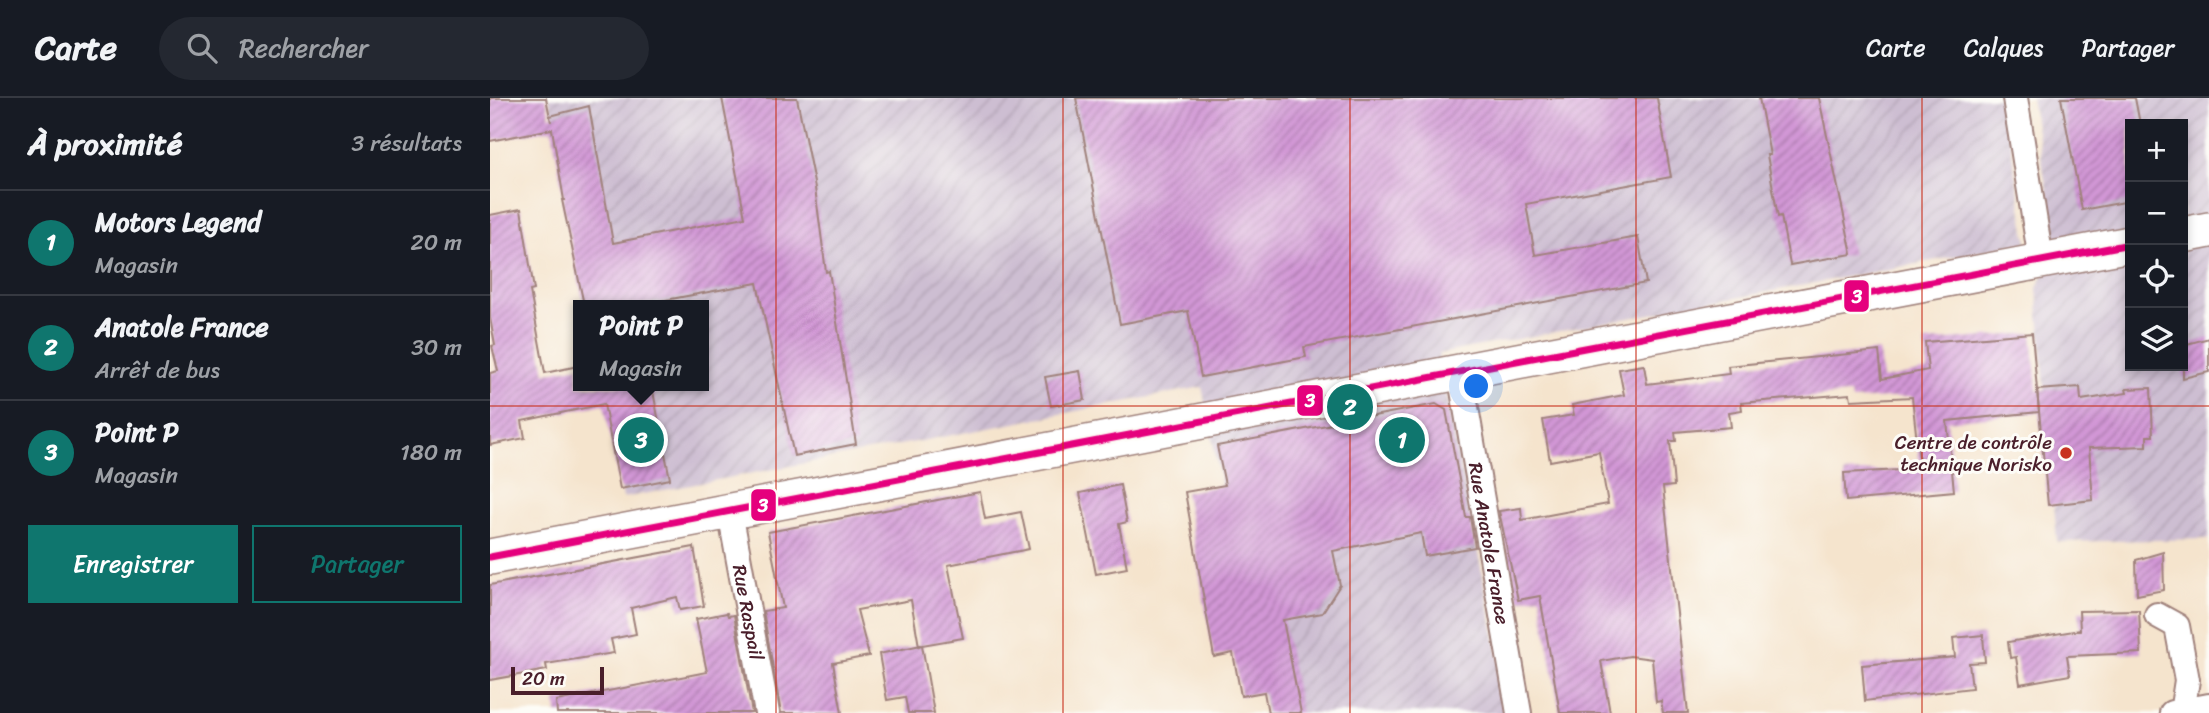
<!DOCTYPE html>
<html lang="fr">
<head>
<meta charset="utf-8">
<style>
  body { margin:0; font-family:Sriracha,sans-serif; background:#242831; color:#f1f3f6 }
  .controls { position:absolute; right:21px; top:21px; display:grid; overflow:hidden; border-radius:0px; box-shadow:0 4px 10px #0003 }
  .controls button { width:63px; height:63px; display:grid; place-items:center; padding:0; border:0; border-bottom:2px solid #363941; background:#171b24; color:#f1f3f6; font:35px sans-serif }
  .scale { position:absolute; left:21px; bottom:18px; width:93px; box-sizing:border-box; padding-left:7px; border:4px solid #4a1f2b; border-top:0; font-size:19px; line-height:24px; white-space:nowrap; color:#4a1f2b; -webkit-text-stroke:5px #fdfcf7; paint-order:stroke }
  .you { position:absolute; left:987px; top:289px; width:24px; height:24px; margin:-18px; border:5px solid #fff; border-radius:50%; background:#1a73e8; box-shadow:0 0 0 10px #1a73e833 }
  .badge { display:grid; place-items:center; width:46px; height:46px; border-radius:50%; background:#0f766e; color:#fff; font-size:23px; font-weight:700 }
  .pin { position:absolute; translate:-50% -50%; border:4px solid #fff; box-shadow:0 2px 7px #0006 }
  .popup { position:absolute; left:83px; top:202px; width:136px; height:91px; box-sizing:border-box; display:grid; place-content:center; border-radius:0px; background:#171b24; filter:drop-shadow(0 2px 5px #0005); font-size:23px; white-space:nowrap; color:#9ea1a6 }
  .popup b { font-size:26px; color:#f1f3f6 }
  .popup::after { content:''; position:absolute; left:50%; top:100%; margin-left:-14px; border:14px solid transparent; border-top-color:#171b24 }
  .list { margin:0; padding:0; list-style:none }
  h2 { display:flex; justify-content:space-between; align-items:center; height:91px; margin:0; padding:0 28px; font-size:30px }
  h2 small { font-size:23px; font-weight:400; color:#9ea1a6 }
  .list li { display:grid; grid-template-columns:46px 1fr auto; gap:21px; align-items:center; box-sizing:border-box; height:105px; padding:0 28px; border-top:2px solid #363941 }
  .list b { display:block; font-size:26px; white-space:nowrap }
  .list p { margin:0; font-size:23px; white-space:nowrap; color:#9ea1a6 }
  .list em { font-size:23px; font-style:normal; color:#9ea1a6 }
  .actions { display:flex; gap:14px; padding:21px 28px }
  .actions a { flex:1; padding:16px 0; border:2px solid #0f766e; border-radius:0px; text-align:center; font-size:24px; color:#0f766e }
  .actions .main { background:#0f766e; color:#fff }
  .icon { flex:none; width:38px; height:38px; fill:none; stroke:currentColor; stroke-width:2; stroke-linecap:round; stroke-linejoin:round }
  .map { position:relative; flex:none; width:1719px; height:615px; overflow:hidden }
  header { display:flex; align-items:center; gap:42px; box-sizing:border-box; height:98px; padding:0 35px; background:#171b24; border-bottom:2px solid #363941 }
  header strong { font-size:33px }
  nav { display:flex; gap:38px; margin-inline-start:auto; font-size:24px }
  .search { width:490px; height:63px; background:#242831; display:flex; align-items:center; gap:18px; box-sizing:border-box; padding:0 24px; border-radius:38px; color:#9ea1a6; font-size:26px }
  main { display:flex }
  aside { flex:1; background:#171b24 }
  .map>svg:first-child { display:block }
  .industrial { fill:url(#industrial-furrows); fill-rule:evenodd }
  .building { fill:url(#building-hatch) }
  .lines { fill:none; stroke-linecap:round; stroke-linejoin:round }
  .street-casing { stroke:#a0827c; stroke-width:28 }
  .secondary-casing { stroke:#a0827c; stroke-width:38 }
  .street { stroke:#fff; stroke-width:24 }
  .secondary { stroke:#fff; stroke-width:35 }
  .bus-1-casing { stroke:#fdfcf7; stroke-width:12 }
  .bus-1 { stroke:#e5007d; stroke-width:7 }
  .grid { fill:none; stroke:#c8321e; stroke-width:2; stroke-opacity:0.55 }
  .poi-dot { fill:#c8321e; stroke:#fdfcf7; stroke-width:2.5 }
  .labels { text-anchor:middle; stroke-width:6; stroke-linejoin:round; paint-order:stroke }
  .poi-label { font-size:19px; fill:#4a1f2b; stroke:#fdfcf7; text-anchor:end }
  .street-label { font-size:19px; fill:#4a1f2b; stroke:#fdfcf7 }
  .line-badge { stroke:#fdfcf7; stroke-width:2.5 }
  .badge-label { font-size:19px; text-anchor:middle; font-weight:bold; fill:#fff }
</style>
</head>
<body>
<header>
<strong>Carte</strong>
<div class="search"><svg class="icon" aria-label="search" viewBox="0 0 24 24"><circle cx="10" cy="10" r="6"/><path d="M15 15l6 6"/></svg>Rechercher</div>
<nav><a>Carte</a><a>Calques</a><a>Partager</a></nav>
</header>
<main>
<aside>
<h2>À proximité<small>3 résultats</small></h2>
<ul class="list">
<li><span class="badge">1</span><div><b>Motors Legend</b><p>Magasin</p></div><em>20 m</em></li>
<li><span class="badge">2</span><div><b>Anatole France</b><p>Arrêt de bus</p></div><em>30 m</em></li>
<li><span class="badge">3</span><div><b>Point P</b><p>Magasin</p></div><em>180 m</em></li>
</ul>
<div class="actions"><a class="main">Enregistrer</a><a>Partager</a></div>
</aside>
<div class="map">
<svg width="1719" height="615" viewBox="0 0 1719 615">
  <defs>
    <pattern id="industrial-furrows" width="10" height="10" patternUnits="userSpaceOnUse" patternTransform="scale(1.75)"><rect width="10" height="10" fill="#cdbed2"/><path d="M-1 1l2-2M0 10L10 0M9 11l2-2" fill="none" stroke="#b2a3b4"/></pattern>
    <pattern id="building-hatch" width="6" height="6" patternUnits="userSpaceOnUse" patternTransform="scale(1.75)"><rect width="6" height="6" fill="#d297d6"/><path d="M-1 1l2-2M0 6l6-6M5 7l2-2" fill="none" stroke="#ac7bae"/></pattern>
  </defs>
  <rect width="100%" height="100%" fill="#fdfcf7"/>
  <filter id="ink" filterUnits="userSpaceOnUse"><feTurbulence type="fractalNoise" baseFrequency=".0143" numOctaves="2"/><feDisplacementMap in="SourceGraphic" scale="14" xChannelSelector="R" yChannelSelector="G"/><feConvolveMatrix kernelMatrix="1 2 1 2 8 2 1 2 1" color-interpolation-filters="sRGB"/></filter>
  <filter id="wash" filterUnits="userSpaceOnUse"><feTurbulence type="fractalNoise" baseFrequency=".00686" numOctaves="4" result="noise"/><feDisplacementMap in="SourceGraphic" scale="28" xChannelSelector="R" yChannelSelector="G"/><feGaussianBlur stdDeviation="1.57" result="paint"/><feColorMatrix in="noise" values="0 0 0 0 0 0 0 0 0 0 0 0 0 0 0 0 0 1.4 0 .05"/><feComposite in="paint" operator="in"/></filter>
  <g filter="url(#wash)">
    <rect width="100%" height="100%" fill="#f5e4cd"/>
    <g class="industrial">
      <polygon points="59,0 1513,0 1537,145 948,256 1020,615 776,615 712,289 133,400 113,288 214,288 214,207 98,207"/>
      <path d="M1541,0H1719V441L1567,444L1547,190L1567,150ZM1640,26H1693V268H1640Z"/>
    </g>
    <g id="blocks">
      <g class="building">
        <polygon points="0,0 56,0 61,24 60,18 99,8 123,145 255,119 232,0 307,0 325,90 336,174 339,173 366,346 304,358 267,185 149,207 94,207 72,102 74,102 62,31 0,43"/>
        <polygon points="586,0 1167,0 1181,79 1036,106 1045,157 1148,139 1156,185 814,249 816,259 711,279 698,213 630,226"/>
        <polygon points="1269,0 1329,0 1362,156 1300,167 1291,118 1288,119 1277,57 1280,57"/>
        <polygon points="1571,0 1645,0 1650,26 1640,26 1640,103 1592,112"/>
        <polygon points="31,111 44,192 40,193 55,275 88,268 88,288 162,288 180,381 130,391 114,306 32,323 35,340 0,347 0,275 8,273 2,248 5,247 0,220 0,117"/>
        <polygon points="1542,235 1549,314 1457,323 1464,393 1356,403 1354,375 1430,371 1422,299 1361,302 1360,296 1251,305 1252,312 1239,314 1241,329 1185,334 1186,343 1180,343 1184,388 1173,389 1198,615 1173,615 1171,603 1166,604 1162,561 1140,558 1111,563 1120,615 1070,615 1050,498 1028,502 1009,413 1031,410 1032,422 1118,406 1109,354 1060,363 1053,322 1084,317 1082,307 1134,297 1129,271 1154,267 1157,286 1239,276 1238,268 1389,253 1392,281 1438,272 1435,244"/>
        <polygon points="1719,240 1719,274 1693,280 1693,247"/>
        <polygon points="590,273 595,302 561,308 555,279"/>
        <polygon points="1590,289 1591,302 1637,295 1636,291 1661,290 1663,338 1657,338 1657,348 1599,350 1603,402 1558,407 1547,292"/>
        <polygon points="946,306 956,312 976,419 980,419 985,449 935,458 931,435 843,453 850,487 832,515 793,522 811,615 778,615 774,594 751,598 743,555 724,559 695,394 735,387 727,348"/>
        <polygon points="630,387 637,424 629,426 637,470 606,476 590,395"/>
        <polygon points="490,394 495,421 531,414 539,451 458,467 473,540 432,547 444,615 418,615 415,599 397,602 389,556 431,547 429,548 421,502 367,512 379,558 343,565 352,615 291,615 273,513 293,510 278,434"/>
        <polygon points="204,449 214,508 190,512 187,499 141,510 146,536 121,541 124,555 56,566 57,572 0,582 0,487"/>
        <polygon points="1673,454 1674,492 1647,497 1646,462"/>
        <polygon points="1649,512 1651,555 1577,558 1580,577 1530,586 1526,559 1520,560 1518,544 1590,532 1589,513"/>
        <polygon points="237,515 238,518 244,517 262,615 67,615 66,603 217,574 206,521"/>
        <polygon points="1493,537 1495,564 1479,565 1482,590 1375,603 1372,567 1465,559 1463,540"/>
      </g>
    </g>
  </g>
  <g filter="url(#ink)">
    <use href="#blocks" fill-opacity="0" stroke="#a0827c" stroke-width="2"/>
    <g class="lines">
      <g class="street-casing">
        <g id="street">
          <polyline points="1525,0 1551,162"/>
          <path id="s1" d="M970,275L1029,615"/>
          <path id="s2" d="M240,414L277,615"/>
          <polyline points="1667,517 1687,528 1697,582 1692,615"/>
          <polyline points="1682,615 1719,608"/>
        </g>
      </g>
      <g class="secondary-casing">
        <g id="secondary">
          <polyline points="1693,137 1719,132"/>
          <polyline points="0,459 1640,146"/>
        </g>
      </g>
      <use href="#street" class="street"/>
      <use href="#secondary" class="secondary"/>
      <g class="bus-1-casing">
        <polyline id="bus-1" points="0,459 1640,146"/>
      </g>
      <use href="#bus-1" class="bus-1"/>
    </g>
  </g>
  <path class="grid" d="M286,0V615M573,0V615M860,0V615M1146,0V615M1432,0V615M0,308H1719"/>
  <circle class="poi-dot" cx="1576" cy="355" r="7"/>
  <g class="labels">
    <g class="poi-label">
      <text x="1562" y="351">Centre de contrôle<tspan x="1562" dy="22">technique Norisko</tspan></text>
    </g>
    <g class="street-label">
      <text dy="7" stroke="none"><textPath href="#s1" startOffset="173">Rue Anatole France</textPath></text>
      <text dy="7" stroke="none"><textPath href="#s2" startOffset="102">Rue Raspail</textPath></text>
    </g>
  </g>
  <g class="line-badge">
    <rect x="1353" y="181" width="27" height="34" rx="7" fill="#e5007d"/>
    <rect x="806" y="286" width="28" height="33" rx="7" fill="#e5007d"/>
    <rect x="260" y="390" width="27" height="34" rx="7" fill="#e5007d"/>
  </g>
  <g class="badge-label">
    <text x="1367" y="205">3</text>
    <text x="820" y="309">3</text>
    <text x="273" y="414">3</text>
  </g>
</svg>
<div class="controls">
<button>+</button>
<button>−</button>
<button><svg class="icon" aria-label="locate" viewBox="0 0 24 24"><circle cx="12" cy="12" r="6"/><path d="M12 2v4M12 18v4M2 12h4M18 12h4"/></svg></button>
<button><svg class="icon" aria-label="layers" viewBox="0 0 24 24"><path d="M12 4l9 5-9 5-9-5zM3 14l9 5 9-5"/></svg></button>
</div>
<div class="scale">20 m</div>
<div class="you"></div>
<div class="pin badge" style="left:912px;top:342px">1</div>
<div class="pin badge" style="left:860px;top:309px">2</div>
<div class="pin badge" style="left:151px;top:342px">3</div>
<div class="popup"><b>Point P</b>Magasin</div>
</div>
</main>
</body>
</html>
